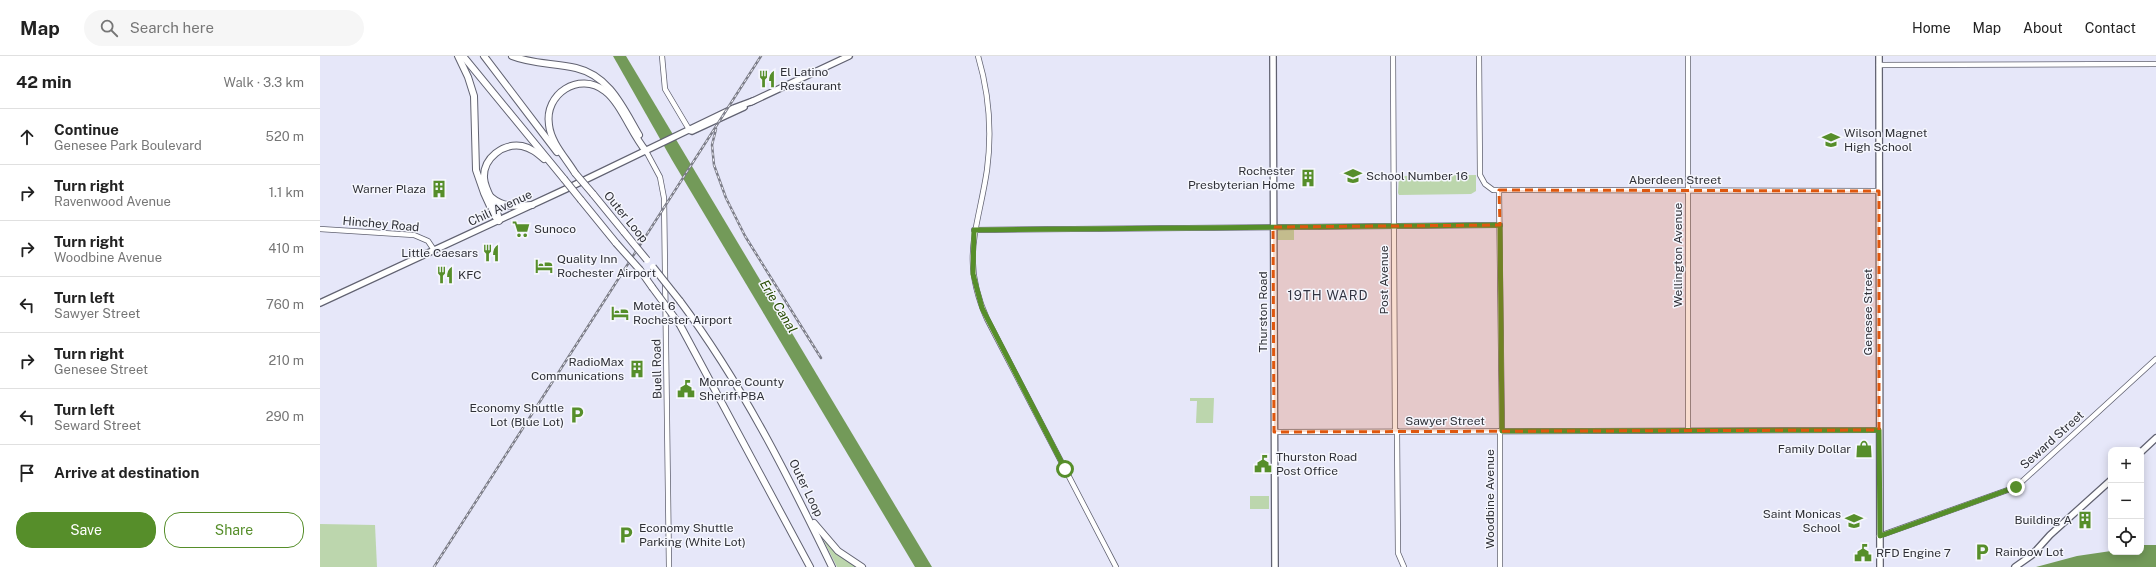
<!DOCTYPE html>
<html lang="en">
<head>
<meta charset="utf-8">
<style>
  body { margin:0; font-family:"Public Sans",sans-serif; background:#f6f6f6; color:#222 }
  .controls { position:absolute; right:12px; bottom:12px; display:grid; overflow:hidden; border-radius:8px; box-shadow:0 2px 10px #0003 }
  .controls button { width:36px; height:36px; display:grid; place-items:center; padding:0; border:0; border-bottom:1px solid #e0e0e0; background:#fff; color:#222; font:20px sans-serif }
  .stop { position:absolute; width:12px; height:12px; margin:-9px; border:3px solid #568e2a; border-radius:50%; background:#fff }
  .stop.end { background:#568e2a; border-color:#fff; box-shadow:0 1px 4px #0008 }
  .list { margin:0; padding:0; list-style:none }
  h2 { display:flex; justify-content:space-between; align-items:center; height:52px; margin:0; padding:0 16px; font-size:17px }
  h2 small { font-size:13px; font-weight:400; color:#767676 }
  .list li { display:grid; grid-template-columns:26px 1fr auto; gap:12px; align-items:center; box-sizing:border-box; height:56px; padding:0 16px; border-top:1px solid #e0e0e0 }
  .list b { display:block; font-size:15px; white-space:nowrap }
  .list p { margin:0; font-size:13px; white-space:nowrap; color:#767676 }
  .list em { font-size:13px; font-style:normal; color:#767676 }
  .actions { display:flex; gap:8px; padding:12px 16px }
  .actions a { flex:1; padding:9px 0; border:1px solid #568e2a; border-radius:16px; text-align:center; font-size:14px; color:#568e2a }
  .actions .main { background:#568e2a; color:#fff }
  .icon { flex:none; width:22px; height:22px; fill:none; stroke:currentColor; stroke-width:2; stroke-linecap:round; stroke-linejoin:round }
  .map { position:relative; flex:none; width:1836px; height:511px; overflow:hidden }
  header { display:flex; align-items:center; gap:24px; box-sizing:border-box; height:56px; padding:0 20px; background:#fff; border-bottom:1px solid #e0e0e0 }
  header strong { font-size:19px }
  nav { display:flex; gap:22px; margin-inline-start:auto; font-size:14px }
  .search { width:280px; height:36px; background:#f6f6f6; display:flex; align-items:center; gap:10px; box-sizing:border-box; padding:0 14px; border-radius:22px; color:#767676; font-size:15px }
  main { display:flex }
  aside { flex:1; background:#fff }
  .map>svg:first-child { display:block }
  .green { fill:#bcd6ad }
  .water { fill:#739a59 }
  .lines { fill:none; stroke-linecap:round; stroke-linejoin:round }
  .minor-casing { stroke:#616271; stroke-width:6 }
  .major-casing { stroke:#616271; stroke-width:8 }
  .highway-casing { stroke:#616271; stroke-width:8 }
  .minor { stroke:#fff; stroke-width:4.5 }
  .major { stroke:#fff; stroke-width:5.5 }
  .highway { stroke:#fff; stroke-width:6 }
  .rail-casing { stroke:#7c7d88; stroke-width:2.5 }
  .rail { stroke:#f5f6fd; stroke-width:1; stroke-dasharray:3; stroke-linecap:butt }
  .highway-bridge-casing { stroke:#616271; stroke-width:8; stroke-linecap:butt }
  .highway-bridge { stroke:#fff; stroke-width:6 }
  .route { stroke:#568e2a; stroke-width:5 }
  .marked { fill:#df570e; fill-opacity:0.2; stroke:#df570e; stroke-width:3; stroke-dasharray:8 5; stroke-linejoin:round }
  .labels { text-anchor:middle; stroke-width:3; stroke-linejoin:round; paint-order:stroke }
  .poi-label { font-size:12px; fill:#2f3037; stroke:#f5f6fd; text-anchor:start }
  .street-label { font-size:12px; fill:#2f3037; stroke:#f5f6fd }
  .neighbourhood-label { font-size:13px; letter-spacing:1px; fill:#333442; stroke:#f5f6fd }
  .water-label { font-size:13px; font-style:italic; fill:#264b01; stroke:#f5f6fd }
</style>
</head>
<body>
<header>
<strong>Map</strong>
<div class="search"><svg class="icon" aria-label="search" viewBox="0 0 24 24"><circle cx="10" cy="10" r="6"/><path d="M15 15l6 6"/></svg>Search here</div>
<nav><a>Home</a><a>Map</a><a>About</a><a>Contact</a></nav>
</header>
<main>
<aside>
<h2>42 min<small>Walk · 3.3 km</small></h2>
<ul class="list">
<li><svg class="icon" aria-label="ahead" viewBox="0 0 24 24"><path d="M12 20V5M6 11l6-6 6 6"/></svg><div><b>Continue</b><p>Genesee Park Boulevard</p></div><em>520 m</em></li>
<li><svg class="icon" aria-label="right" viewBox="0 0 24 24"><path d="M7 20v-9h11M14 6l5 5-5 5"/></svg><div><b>Turn right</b><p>Ravenwood Avenue</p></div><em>1.1 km</em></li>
<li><svg class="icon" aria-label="right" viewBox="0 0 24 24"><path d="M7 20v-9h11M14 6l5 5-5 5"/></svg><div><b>Turn right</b><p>Woodbine Avenue</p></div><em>410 m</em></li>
<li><svg class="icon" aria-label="left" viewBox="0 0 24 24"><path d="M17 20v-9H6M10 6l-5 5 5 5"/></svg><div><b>Turn left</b><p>Sawyer Street</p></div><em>760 m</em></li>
<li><svg class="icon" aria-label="right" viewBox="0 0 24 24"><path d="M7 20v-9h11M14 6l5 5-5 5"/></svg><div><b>Turn right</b><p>Genesee Street</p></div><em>210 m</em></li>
<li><svg class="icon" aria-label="left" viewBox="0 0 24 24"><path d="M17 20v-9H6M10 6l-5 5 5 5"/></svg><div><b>Turn left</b><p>Seward Street</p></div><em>290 m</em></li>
<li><svg class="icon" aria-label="arrive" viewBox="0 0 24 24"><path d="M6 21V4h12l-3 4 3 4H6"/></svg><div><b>Arrive at destination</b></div></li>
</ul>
<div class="actions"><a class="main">Save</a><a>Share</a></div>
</aside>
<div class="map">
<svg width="1836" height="511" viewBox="0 0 1836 511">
  <rect width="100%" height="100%" fill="#e6e7f9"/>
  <g class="green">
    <polygon points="1156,119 1156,135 1151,138 1079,139 1078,137 1079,120"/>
    <polygon points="957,173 974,173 974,184 956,184"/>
    <polygon points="870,342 894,342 893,367 876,367 877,345 870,345"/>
    <rect x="930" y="440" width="19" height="13"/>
    <polygon points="0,468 55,469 57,511 0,511"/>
    <polygon points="503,483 520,500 537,511 517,511"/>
  </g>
  <g class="water">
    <polygon points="293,0 306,0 612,511 595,511 352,104"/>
    <polygon points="1821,489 1836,489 1836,511 1716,511 1757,500 1791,495 1821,496"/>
  </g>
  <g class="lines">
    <g class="minor-casing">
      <g id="minor">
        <polyline points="342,0 345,33 370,75"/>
        <path d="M658,0C669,37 672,76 667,114C658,174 640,202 667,263L796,511"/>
        <polyline points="1073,0 1075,375"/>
        <polyline points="1159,0 1160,119 1165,128 1173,134 1559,135"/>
        <polyline points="1559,9 1836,8"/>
        <polyline points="326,95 340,121 344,142 349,511"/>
        <polyline points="1179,134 1182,375"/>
        <polyline points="0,173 94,179 108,185 114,194"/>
        <polyline points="654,174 1180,169"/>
        <polyline points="1368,374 1368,0"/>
        <polyline points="1077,375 1078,497 1084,511"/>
        <polyline points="1180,375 1180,511"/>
        <polyline points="954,376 1559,374"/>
        <polyline points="1559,480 1696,431 1836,303"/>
      </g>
    </g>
    <g class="major-casing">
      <g id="major">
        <polyline points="953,0 955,511"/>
        <polyline points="1559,0 1560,511"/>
        <polyline points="431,46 529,0"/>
        <polyline points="372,75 424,51"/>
        <polyline points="0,247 246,133 414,52 433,45"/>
        <polyline points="1821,396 1836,382"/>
        <polyline points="1695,511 1712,499 1730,479 1791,424"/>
      </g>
    </g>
    <g class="highway-casing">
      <g id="highway">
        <polyline points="138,0 148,21 154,40 156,114 164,137 174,159 179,165"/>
        <polyline points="143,0 244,123"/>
        <polyline points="164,0 237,96"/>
        <path d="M192,0C212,8 234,7 256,12C290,20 303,52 319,79"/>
        <path d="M255,117C246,102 231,87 229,69C224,38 259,15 285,35C301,47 312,79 326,95"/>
        <polyline points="273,138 304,176"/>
        <path d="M171,141C184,152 196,150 212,149"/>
        <polyline points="261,144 296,187"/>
        <path d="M178,160C176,147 165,136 164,122C163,102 183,87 202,90C211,92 217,97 224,103"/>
        <polyline points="320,214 332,231"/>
        <path d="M360,245C422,328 467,418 512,511"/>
        <polyline points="360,269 490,511"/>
        <polyline points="494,467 518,495 542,511"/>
      </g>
    </g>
    <use href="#minor" class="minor"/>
    <use href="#major" class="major"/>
    <use href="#highway" class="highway"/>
    <g class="rail-casing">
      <g id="rail">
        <polyline points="396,73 392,89 394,109 406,142 425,180 501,302"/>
        <polyline points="114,511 441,0"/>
      </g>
    </g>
    <use href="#rail" class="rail"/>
    <g class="highway-bridge-casing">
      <g id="highway-bridge">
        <polyline points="255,117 273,138"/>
        <polyline points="244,123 261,144"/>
        <polyline points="304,176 327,204"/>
        <polyline points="296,187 320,214"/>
        <polyline points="333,211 360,245"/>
        <polyline points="332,231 360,269"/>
      </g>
    </g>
    <use href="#highway-bridge" class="highway-bridge"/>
  </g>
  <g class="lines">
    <polyline class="route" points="745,413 662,252 653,218 654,174 1180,169 1182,375 1559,374 1560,480 1696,431"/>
  </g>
  <path class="marked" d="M1179,134L1559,135V374L954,376L953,171L1180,169Z"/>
  <defs>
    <g id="restaurant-bare" transform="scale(1.38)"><path d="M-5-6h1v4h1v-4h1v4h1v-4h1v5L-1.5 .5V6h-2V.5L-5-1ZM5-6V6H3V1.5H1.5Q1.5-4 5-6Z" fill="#568e2a" stroke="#f5f6fd" stroke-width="2.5" paint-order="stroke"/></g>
    <g id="school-bare" transform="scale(1.38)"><path d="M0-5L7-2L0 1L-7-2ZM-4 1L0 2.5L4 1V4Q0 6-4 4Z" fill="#568e2a" stroke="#f5f6fd" stroke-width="2.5" paint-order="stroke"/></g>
    <g id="building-bare" transform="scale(1.38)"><path d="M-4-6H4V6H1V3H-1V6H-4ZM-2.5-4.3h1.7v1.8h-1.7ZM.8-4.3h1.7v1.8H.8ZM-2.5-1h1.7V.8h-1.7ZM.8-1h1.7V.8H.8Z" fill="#568e2a" stroke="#f5f6fd" stroke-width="2.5" paint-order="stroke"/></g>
    <g id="supermarket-bare" transform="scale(1.38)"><path d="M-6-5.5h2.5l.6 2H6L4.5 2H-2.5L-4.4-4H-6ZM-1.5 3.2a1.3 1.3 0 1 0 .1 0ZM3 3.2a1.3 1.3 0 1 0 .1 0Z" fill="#568e2a" stroke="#f5f6fd" stroke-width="2.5" paint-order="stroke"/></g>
    <g id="hotel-bare" transform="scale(1.38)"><path d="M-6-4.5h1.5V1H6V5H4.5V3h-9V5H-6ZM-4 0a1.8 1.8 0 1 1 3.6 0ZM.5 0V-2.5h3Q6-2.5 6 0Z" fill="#568e2a" stroke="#f5f6fd" stroke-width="2.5" paint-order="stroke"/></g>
    <g id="civic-bare" transform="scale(1.38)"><path d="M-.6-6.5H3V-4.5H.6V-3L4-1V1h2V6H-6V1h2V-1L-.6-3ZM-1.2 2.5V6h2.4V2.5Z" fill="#568e2a" stroke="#f5f6fd" stroke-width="2.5" paint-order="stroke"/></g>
    <g id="parking-bare" transform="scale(1.38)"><path d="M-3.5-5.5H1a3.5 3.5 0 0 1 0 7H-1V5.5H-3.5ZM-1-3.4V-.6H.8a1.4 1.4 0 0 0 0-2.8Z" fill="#568e2a" stroke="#f5f6fd" stroke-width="2.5" paint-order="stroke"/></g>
    <g id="shop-bare" transform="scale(1.38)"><path d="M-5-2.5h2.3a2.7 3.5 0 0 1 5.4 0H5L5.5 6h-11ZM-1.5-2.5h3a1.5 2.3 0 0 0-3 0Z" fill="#568e2a" stroke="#f5f6fd" stroke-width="2.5" paint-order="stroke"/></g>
  </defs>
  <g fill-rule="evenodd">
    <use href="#restaurant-bare" x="447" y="23"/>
    <use href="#school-bare" x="1511" y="84"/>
    <use href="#school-bare" x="1033" y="120"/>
    <use href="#building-bare" x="988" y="122"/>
    <use href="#building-bare" x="119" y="133"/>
    <use href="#supermarket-bare" x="201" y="173"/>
    <use href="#restaurant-bare" x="171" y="197"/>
    <use href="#hotel-bare" x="224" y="210"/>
    <use href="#restaurant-bare" x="125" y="219"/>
    <use href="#hotel-bare" x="300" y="257"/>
    <use href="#building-bare" x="317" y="313"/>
    <use href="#civic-bare" x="366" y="333"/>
    <use href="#parking-bare" x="257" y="359"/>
    <use href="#shop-bare" x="1544" y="393"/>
    <use href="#civic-bare" x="943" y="408"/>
    <use href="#building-bare" x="1765" y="464"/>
    <use href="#school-bare" x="1534" y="465"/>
    <use href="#parking-bare" x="306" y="479"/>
    <use href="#parking-bare" x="1662" y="496"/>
    <use href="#civic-bare" x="1543" y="497"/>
  </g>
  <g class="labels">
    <g class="poi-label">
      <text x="460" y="20">El Latino<tspan x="460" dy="14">Restaurant</tspan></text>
      <text x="1524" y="81">Wilson Magnet<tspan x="1524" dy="14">High School</tspan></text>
      <text x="975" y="119" text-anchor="end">Rochester<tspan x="975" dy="14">Presbyterian Home</tspan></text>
      <text x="1046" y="124">School Number 16</text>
      <text x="106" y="137" text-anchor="end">Warner Plaza</text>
      <text x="214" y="177">Sunoco</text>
      <text x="158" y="201" text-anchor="end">Little Caesars</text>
      <text x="237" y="207">Quality Inn<tspan x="237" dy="14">Rochester Airport</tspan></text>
      <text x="138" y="223">KFC</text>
      <text x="313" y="254">Motel 6<tspan x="313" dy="14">Rochester Airport</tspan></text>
      <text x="304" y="310" text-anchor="end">RadioMax<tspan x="304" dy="14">Communications</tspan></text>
      <text x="379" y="330">Monroe County<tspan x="379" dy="14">Sheriff PBA</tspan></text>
      <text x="244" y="356" text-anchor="end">Economy Shuttle<tspan x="244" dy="14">Lot (Blue Lot)</tspan></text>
      <text x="1531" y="397" text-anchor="end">Family Dollar</text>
      <text x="956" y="405">Thurston Road<tspan x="956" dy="14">Post Office</tspan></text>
      <text x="1521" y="462" text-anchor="end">Saint Monicas<tspan x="1521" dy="14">School</tspan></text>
      <text x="1752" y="468" text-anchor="end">Building A</text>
      <text x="319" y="476">Economy Shuttle<tspan x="319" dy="14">Parking (White Lot)</tspan></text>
      <text x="1675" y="500">Rainbow Lot</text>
      <text x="1556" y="501">RFD Engine 7</text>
    </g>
    <g class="street-label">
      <text x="1355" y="128">Aberdeen Street</text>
      <text transform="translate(180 152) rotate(-25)" y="4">Chili Avenue</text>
      <text transform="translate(306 161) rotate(51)" y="4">Outer Loop</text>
      <text transform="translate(61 168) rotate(5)" y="4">Hinchey Road</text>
      <text transform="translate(1358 199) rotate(-90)" y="4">Wellington Avenue</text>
      <text transform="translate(1064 224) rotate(-90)" y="4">Post Avenue</text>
      <text transform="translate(943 256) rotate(-90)" y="4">Thurston Road</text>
      <text transform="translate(1548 256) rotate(-90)" y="4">Genesee Street</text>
      <text transform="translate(337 313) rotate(-91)" y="4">Buell Road</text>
      <text x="1125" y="369">Sawyer Street</text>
      <text transform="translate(1732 384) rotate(-42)" y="4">Seward Street</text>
      <text transform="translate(486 432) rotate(64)" y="4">Outer Loop</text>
      <text transform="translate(1170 443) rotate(-90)" y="4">Woodbine Avenue</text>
    </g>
    <g class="neighbourhood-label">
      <text x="1008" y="244">19TH WARD</text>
    </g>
    <g class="water-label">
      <text transform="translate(459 250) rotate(59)" y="5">Erie Canal</text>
    </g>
  </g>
</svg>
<div class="controls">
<button>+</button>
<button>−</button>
<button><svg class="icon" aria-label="locate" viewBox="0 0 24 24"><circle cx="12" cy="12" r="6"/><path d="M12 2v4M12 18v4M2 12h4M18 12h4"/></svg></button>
</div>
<div class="stop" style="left:745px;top:413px"></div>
<div class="stop end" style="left:1696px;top:431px"></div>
</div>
</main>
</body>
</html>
